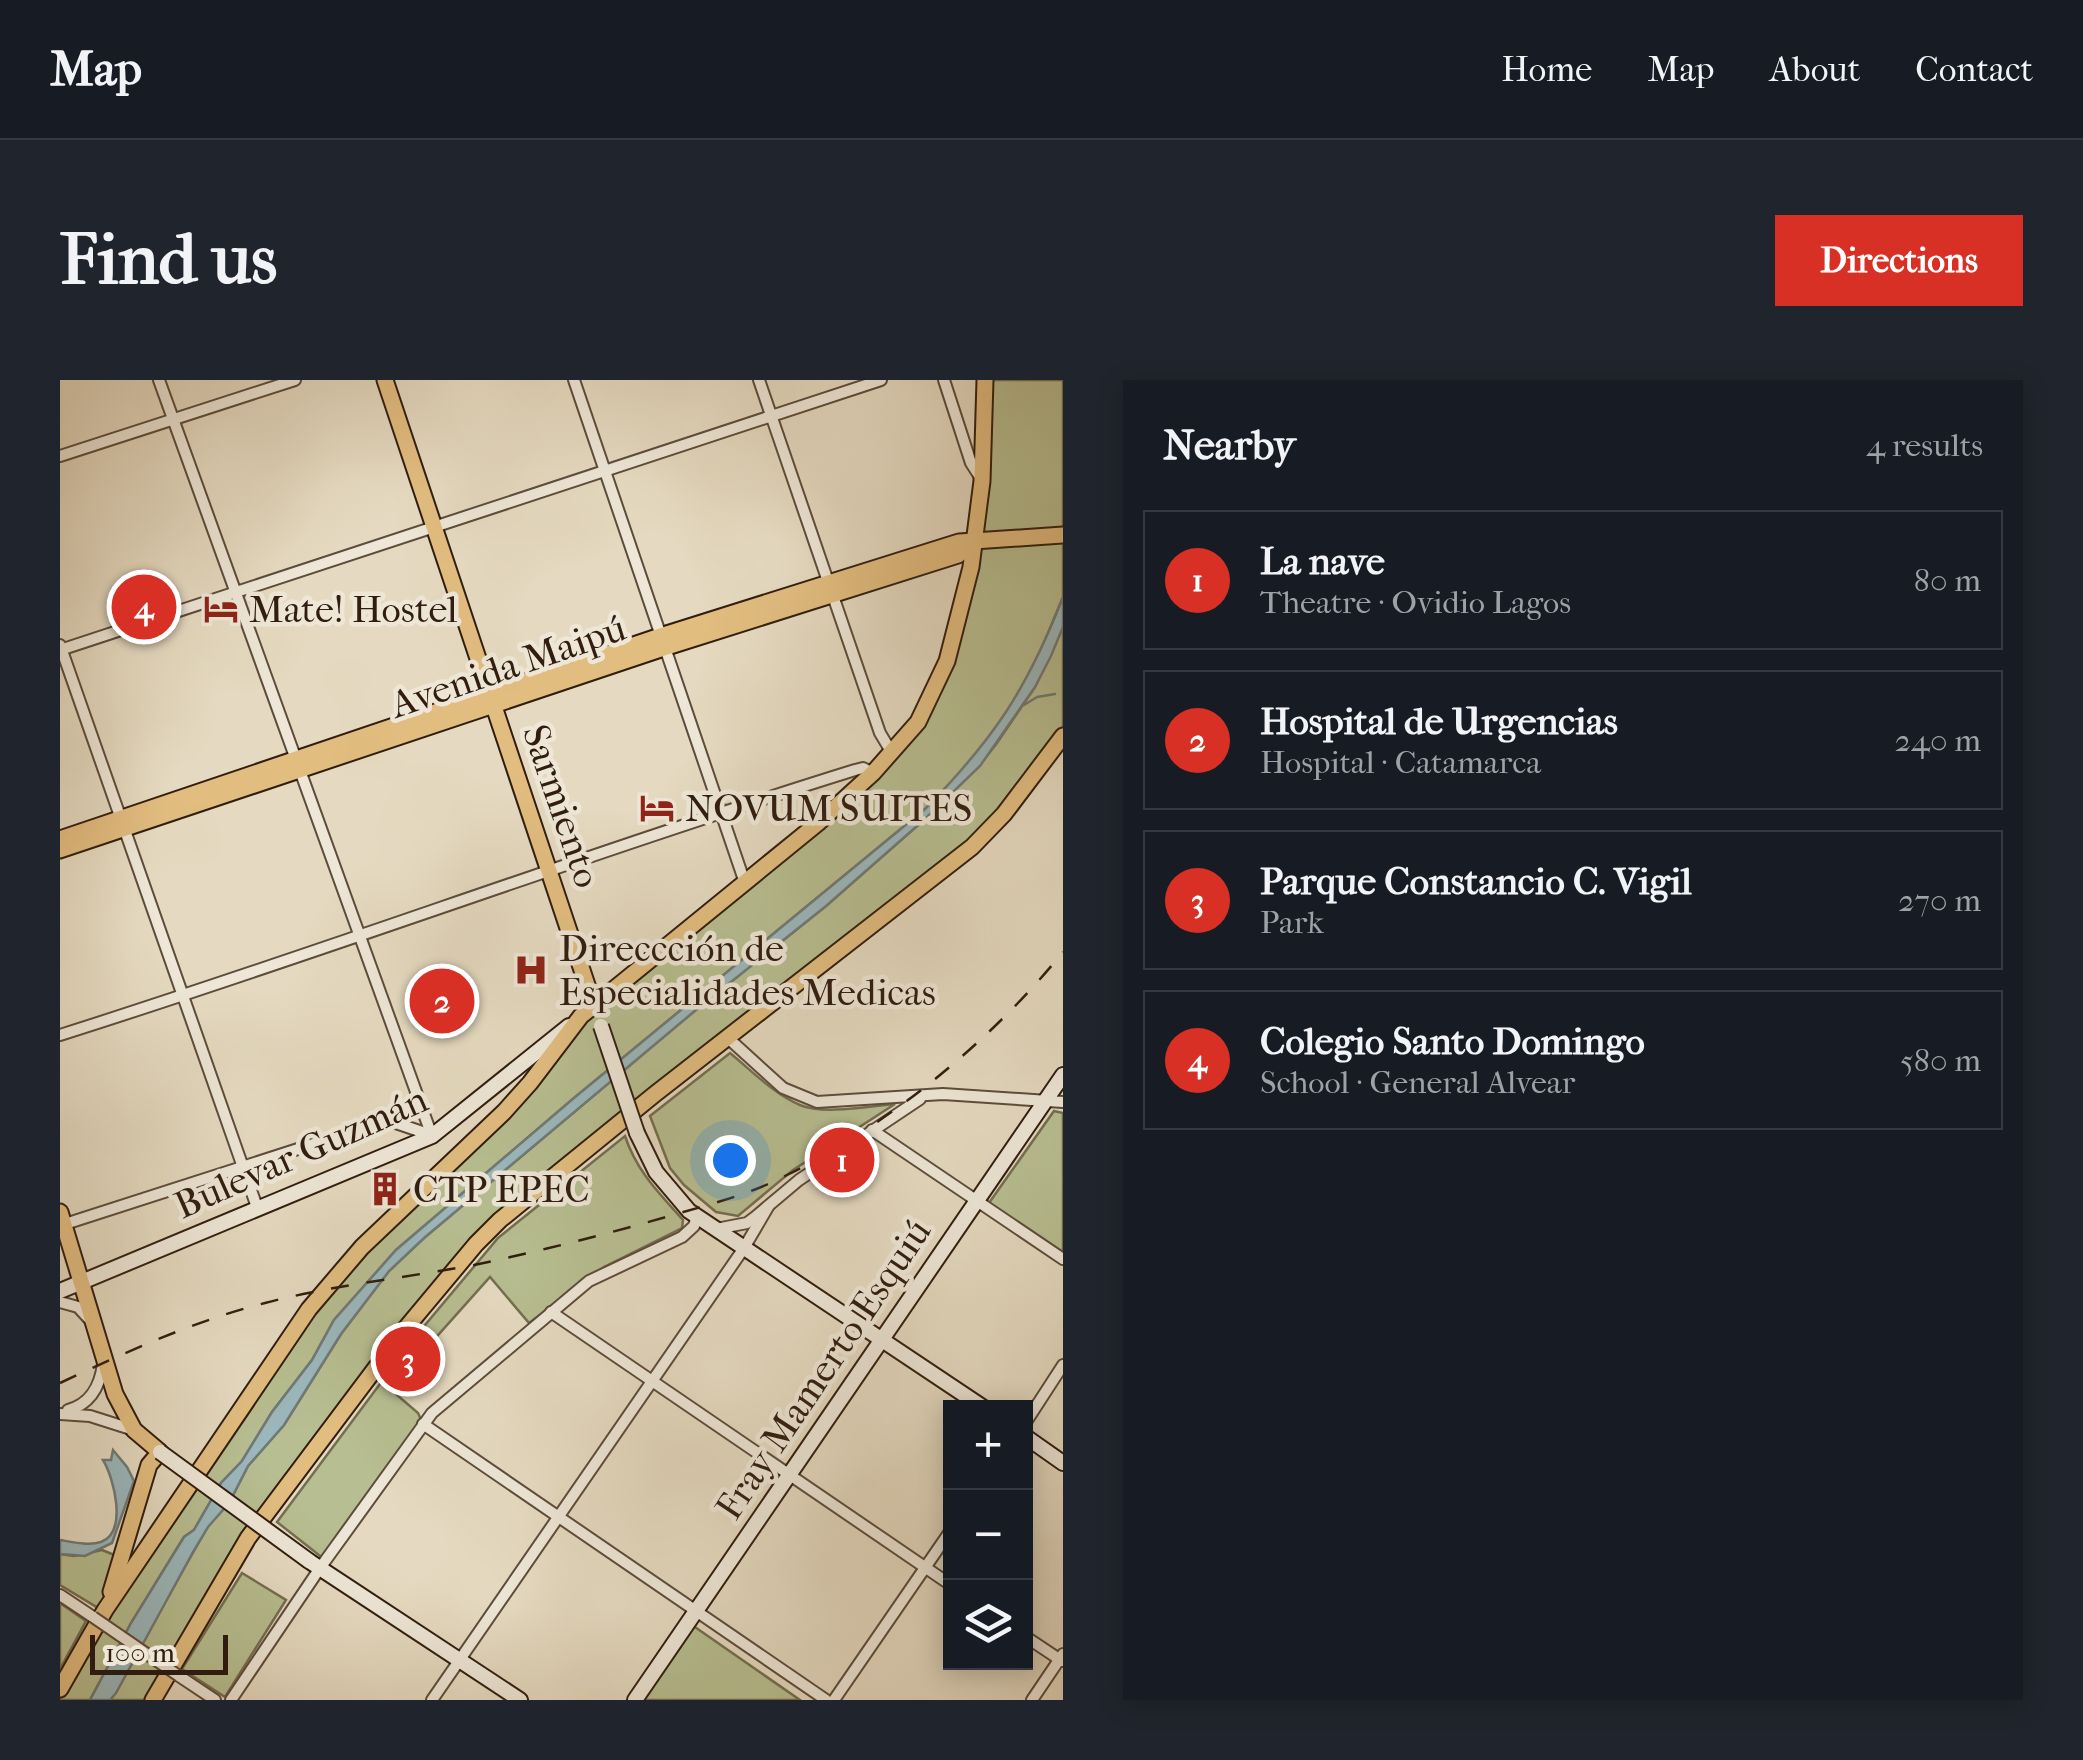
<!DOCTYPE html>
<html lang="en">
<head>
<meta charset="utf-8">
<style>
  body { margin:0; font-family:"IM FELL French Canon",serif; background:#20242c; color:#f1f3f6 }
  .controls { position:absolute; right:30px; bottom:30px; display:grid; overflow:hidden; border-radius:0px; box-shadow:0 5px 25px #0003 }
  .controls button { width:90px; height:90px; display:grid; place-items:center; padding:0; border:0; border-bottom:2px solid #363941; background:#171b24; color:#f1f3f6; font:50px sans-serif }
  .scale { position:absolute; left:30px; bottom:25px; width:138px; box-sizing:border-box; padding-left:10px; border:5px solid #301d0f; border-top:0; font-size:28px; line-height:35px; white-space:nowrap; color:#301d0f; -webkit-text-stroke:8px #eee7d7; paint-order:stroke }
  .you { position:absolute; left:670px; top:780px; width:35px; height:35px; margin:-25px; border:8px solid #fff; border-radius:50%; background:#1a73e8; box-shadow:0 0 0 15px #1a73e833 }
  .badge { display:grid; place-items:center; width:65px; height:65px; border-radius:50%; background:#d93025; color:#fff; font-size:32px; font-weight:700 }
  .pin { position:absolute; translate:-50% -50%; border:5px solid #fff; box-shadow:0 2px 10px #0006 }
  .list { margin:0; padding:0; list-style:none }
  h2 { display:flex; justify-content:space-between; align-items:center; height:130px; margin:0; padding:0 40px; font-size:42px }
  h2 small { font-size:32px; font-weight:400; color:#9ea1a6 }
  .list li { display:grid; grid-template-columns:65px 1fr auto; gap:30px; align-items:center; box-sizing:border-box; height:140px; margin:0 20px 20px; padding:0 20px; border:2px solid #363941; border-radius:0px }
  .list b { display:block; font-size:38px; white-space:nowrap }
  .list p { margin:0; font-size:32px; white-space:nowrap; color:#9ea1a6 }
  .list em { font-size:32px; font-style:normal; color:#9ea1a6 }
  .icon { flex:none; width:55px; height:55px; fill:none; stroke:currentColor; stroke-width:2; stroke-linecap:round; stroke-linejoin:round }
  .map { position:relative; flex:none; width:1003px; height:1320px; overflow:hidden; border-radius:0px }
  header { display:flex; align-items:center; gap:60px; box-sizing:border-box; height:140px; padding:0 50px; background:#171b24; border-bottom:2px solid #363941 }
  header strong { font-size:48px }
  nav { display:flex; gap:55px; margin-inline-start:auto; font-size:35px }
  .intro { display:flex; align-items:center; justify-content:space-between; box-sizing:border-box; height:240px; padding:0 60px }
  h1 { margin:0; font-size:70px }
  .button { padding:25px 45px; border-radius:0px; background:#d93025; color:#fff; font-size:35px; font-weight:700 }
  main { display:flex; gap:60px; padding:0 60px }
  aside { flex:1; background:#171b24; border-radius:0px; box-shadow:0 5px 25px #0003 }
  .map>svg:first-child { display:block }
  .green { fill:#b7be91; stroke:#746e50; stroke-width:2.5 }
  .water { fill:#9bb8bd; stroke:#707a77; stroke-width:2.5 }
  .lines { fill:none; stroke-linecap:round; stroke-linejoin:round }
  .stream { stroke:#707a77; stroke-width:2.5 }
  .street-casing { stroke:#5d4c3c; stroke-width:14 }
  .secondary-casing { stroke:#301d0f; stroke-width:18 }
  .primary-casing { stroke:#301d0f; stroke-width:19 }
  .street { stroke:#eee7d7; stroke-width:10 }
  .secondary { stroke:#eee7d7; stroke-width:14 }
  .primary { stroke:#e2bd80; stroke-width:15 }
  .rail { stroke:#301d0f; stroke-width:2.5; stroke-dasharray:18 18; stroke-linecap:butt }
  .street-bridge-casing { stroke:#5d4c3c; stroke-width:14; stroke-linecap:butt }
  .secondary-bridge-casing { stroke:#301d0f; stroke-width:18; stroke-linecap:butt }
  .street-bridge { stroke:#eee7d7; stroke-width:10 }
  .secondary-bridge { stroke:#eee7d7; stroke-width:14 }
  .labels { text-anchor:middle; stroke-width:9; stroke-linejoin:round; paint-order:stroke }
  .poi-label { font-size:38px; fill:#301d0f; stroke:#eee7d7; text-anchor:start }
  .street-label { font-size:38px; fill:#301d0f; stroke:#eee7d7 }
</style>
</head>
<body>
<header>
<strong>Map</strong>
<nav><a>Home</a><a>Map</a><a>About</a><a>Contact</a></nav>
</header>
<div class="intro"><h1>Find us</h1><a class="button">Directions</a></div>
<main>
<div class="map">
<svg width="1003" height="1320" viewBox="0 0 1003 1320">
  <rect width="100%" height="100%" fill="#e5dac1"/>
  <filter id="stains"><feTurbulence type="fractalNoise" baseFrequency=".002" numOctaves="4"/><feColorMatrix values="0 0 0 0 .2 0 0 0 0 .09 0 0 0 0 .02 0 0 0 .5 -.17"/></filter>
  <radialGradient id="worn" r=".72"><stop offset=".6" stop-color="#630" stop-opacity="0"/><stop offset="1" stop-color="#630" stop-opacity=".3"/></radialGradient>
  <g class="green">
    <polygon points="925,0 1003,0 1003,217 974,287 938,347 914,379 865,429 514,718 336,870 274,940 252,980 212,1032 182,1081 161,1103 134,1150 124,1157 71,1243 30,1320 0,1320 0,1309 249,929 444,732 521,636 758,443 849,354 905,217"/>
    <polygon points="1003,247 1003,356 944,434 440,840 188,1158 93,1320 50,1320 148,1146 169,1123 188,1086 224,1045 281,954 329,891 364,858 637,629 766,526 865,439 919,386 937,363 975,307"/>
    <path d="M670,673C692,691 714,714 740,725C763,735 810,726 835,724L733,790L678,836L656,832L624,805L610,788L590,736Z"/>
    <polygon points="994,731 1003,733 1003,874 929,823"/>
    <path d="M565,756C577,792 599,813 623,840L622,848L544,887L469,943L430,897L330,1009L358,1033L363,1044L264,1179L217,1142L355,957L438,858Z"/>
    <polygon points="42,1170 57,1176 40,1229 0,1205 0,1174 14,1176"/>
    <polygon points="182,1193 226,1220 165,1317 122,1289"/>
    <polygon points="0,1223 26,1241 0,1289"/>
    <polygon points="632,1245 740,1320 580,1320"/>
  </g>
  <g class="water">
    <path d="M1003,217V247L991,276L975,307L920,386L865,439L766,526L637,629L364,858L329,891L281,954L224,1045L188,1086L169,1123L148,1147L133,1172L56,1313L50,1320H30L71,1243L124,1157L134,1150L161,1103L182,1081L212,1032L252,980L274,940L336,870L514,718L865,429C934,359 967,309 1003,217Z"/>
    <path d="M53,1070L67,1087L74,1101L52,1163L25,1176L0,1174V1160C12,1162 29,1166 41,1162C68,1152 54,1098 43,1080H51Z"/>
  </g>
  <g class="lines">
    <polyline class="stream" points="964,325 977,317 995,314"/>
    <g class="street-casing">
      <g id="street">
        <polyline points="99,0 372,756"/>
        <polyline points="514,0 685,503"/>
        <polyline points="699,0 820,353 832,373"/>
        <polyline points="884,0 911,83 922,100"/>
        <polyline points="0,76 235,0"/>
        <polyline points="0,265 198,830"/>
        <polyline points="0,270 821,0"/>
        <path d="M0,655C266,571 528,473 795,390L803,388L813,393"/>
        <polyline points="668,658 723,708 757,722 883,714 1003,722"/>
        <polyline points="327,740 371,755"/>
        <polyline points="812,750 1003,879"/>
        <polyline points="2,845 362,729"/>
        <polyline points="656,849 687,843 695,837 739,800 860,719"/>
        <polyline points="0,922 18,927 28,938"/>
        <polyline points="491,932 891,1205"/>
        <path d="M8,1030C31,1024 40,1006 43,984"/>
        <polyline points="0,1034 30,1036 74,1050"/>
        <polyline points="966,1042 1003,985"/>
        <polyline points="363,1044 766,1320"/>
        <polyline points="0,1215 33,1237"/>
        <polyline points="966,1257 1002,1281"/>
        <polyline points="119,1296 155,1320"/>
        <polyline points="171,1320 260,1188 372,1033 529,901 622,857 634,846 637,836"/>
        <polyline points="372,1320 684,868 708,827"/>
        <polyline points="774,1320 891,1150"/>
        <polyline points="972,1320 1003,1274"/>
      </g>
    </g>
    <g class="secondary-casing">
      <g id="secondary">
        <polyline points="577,753 596,792 629,831 924,1028"/>
        <polyline points="0,911 372,756 509,646"/>
        <polyline points="966,1057 1003,1083"/>
        <polyline points="249,1181 460,1320"/>
        <polyline points="575,1320 1003,695"/>
      </g>
    </g>
    <g class="primary-casing">
      <g id="primary">
        <polyline points="325,0 534,626"/>
        <polyline points="0,459 600,256 899,162 1003,155"/>
        <polyline points="0,470 604,268 898,175 915,162"/>
        <polyline points="0,832 55,1014 74,1050 100,1072 89,1085 51,1212"/>
        <polyline points="0,1309 45,1230 249,929 302,867 444,732 470,703 521,636 758,443 813,393 858,342 887,281 911,187 922,101 925,0"/>
        <polyline points="93,1320 188,1158 345,949 416,864 440,840 595,714 912,467 944,434 1003,356"/>
      </g>
    </g>
    <use href="#street" class="street"/>
    <use href="#secondary" class="secondary"/>
    <use href="#primary" class="primary"/>
    <path class="rail" d="M0,1003C66,972 134,941 205,923C273,905 344,898 414,885C481,871 547,854 613,835C651,824 691,814 727,795C831,743 930,662 1003,572"/>
    <g class="street-bridge-casing">
      <polyline id="street-bridge" points="33,1237 119,1296"/>
    </g>
    <g class="secondary-bridge-casing">
      <g id="secondary-bridge">
        <polyline points="541,646 577,753"/>
        <polyline points="100,1072 249,1181"/>
      </g>
    </g>
    <use href="#street-bridge" class="street-bridge"/>
    <use href="#secondary-bridge" class="secondary-bridge"/>
  </g>
  <defs>
    <g id="hotel-bare" transform="scale(2.7)"><path d="M-6-4.5h1.5V1H6V5H4.5V3h-9V5H-6ZM-4 0a1.8 1.8 0 1 1 3.6 0ZM.5 0V-2.5h3Q6-2.5 6 0Z" fill="#8f2418" stroke="#eee7d7" stroke-width="2.5" paint-order="stroke"/></g>
    <g id="hospital-bare" transform="scale(2.7)"><path d="M-5-5h3v3.5h4V-5h3V5h-3V1.5h-4V5h-3Z" fill="#8f2418" stroke="#eee7d7" stroke-width="2.5" paint-order="stroke"/></g>
    <g id="building-bare" transform="scale(2.7)"><path d="M-4-6H4V6H1V3H-1V6H-4ZM-2.5-4.3h1.7v1.8h-1.7ZM.8-4.3h1.7v1.8H.8ZM-2.5-1h1.7V.8h-1.7ZM.8-1h1.7V.8H.8Z" fill="#8f2418" stroke="#eee7d7" stroke-width="2.5" paint-order="stroke"/></g>
  </defs>
  <g fill-rule="evenodd">
    <use href="#hotel-bare" x="161" y="229"/>
    <use href="#hotel-bare" x="597" y="428"/>
    <use href="#hospital-bare" x="471" y="590"/>
    <use href="#building-bare" x="325" y="809"/>
  </g>
  <g class="labels">
    <g class="poi-label">
      <text x="189" y="242">Mate! Hostel</text>
      <text x="625" y="441">NOVUM SUITES</text>
      <text x="499" y="581">Direccción de<tspan x="499" dy="44">Especialidades Medicas</tspan></text>
      <text x="353" y="822">CTP EPEC</text>
    </g>
    <g class="street-label">
      <text transform="translate(448 286) rotate(-19)" y="13">Avenida Maipú</text>
      <text transform="translate(502 426) rotate(71)" y="13">Sarmiento</text>
      <text transform="translate(241 772) rotate(-24)" y="13">Bulevar Guzmán</text>
      <text transform="translate(763 989) rotate(-56)" y="13">Fray Mamerto Esquiú</text>
    </g>
  </g>
  <rect width="100%" height="100%" filter="url(#stains)"/>
  <rect width="100%" height="100%" fill="url(#worn)"/>
</svg>
<div class="controls">
<button>+</button>
<button>−</button>
<button><svg class="icon" aria-label="layers" viewBox="0 0 24 24"><path d="M12 4l9 5-9 5-9-5zM3 14l9 5 9-5"/></svg></button>
</div>
<div class="scale">100 m</div>
<div class="you"></div>
<div class="pin badge" style="left:782px;top:780px">1</div>
<div class="pin badge" style="left:382px;top:621px">2</div>
<div class="pin badge" style="left:348px;top:979px">3</div>
<div class="pin badge" style="left:84px;top:227px">4</div>
</div>
<aside>
<h2>Nearby<small>4 results</small></h2>
<ul class="list">
<li><span class="badge">1</span><div><b>La nave</b><p>Theatre · Ovidio Lagos</p></div><em>80 m</em></li>
<li><span class="badge">2</span><div><b>Hospital de Urgencias</b><p>Hospital · Catamarca</p></div><em>240 m</em></li>
<li><span class="badge">3</span><div><b>Parque Constancio C. Vigil</b><p>Park</p></div><em>270 m</em></li>
<li><span class="badge">4</span><div><b>Colegio Santo Domingo</b><p>School · General Alvear</p></div><em>580 m</em></li>
</ul>
</aside>
</main>
</body>
</html>
